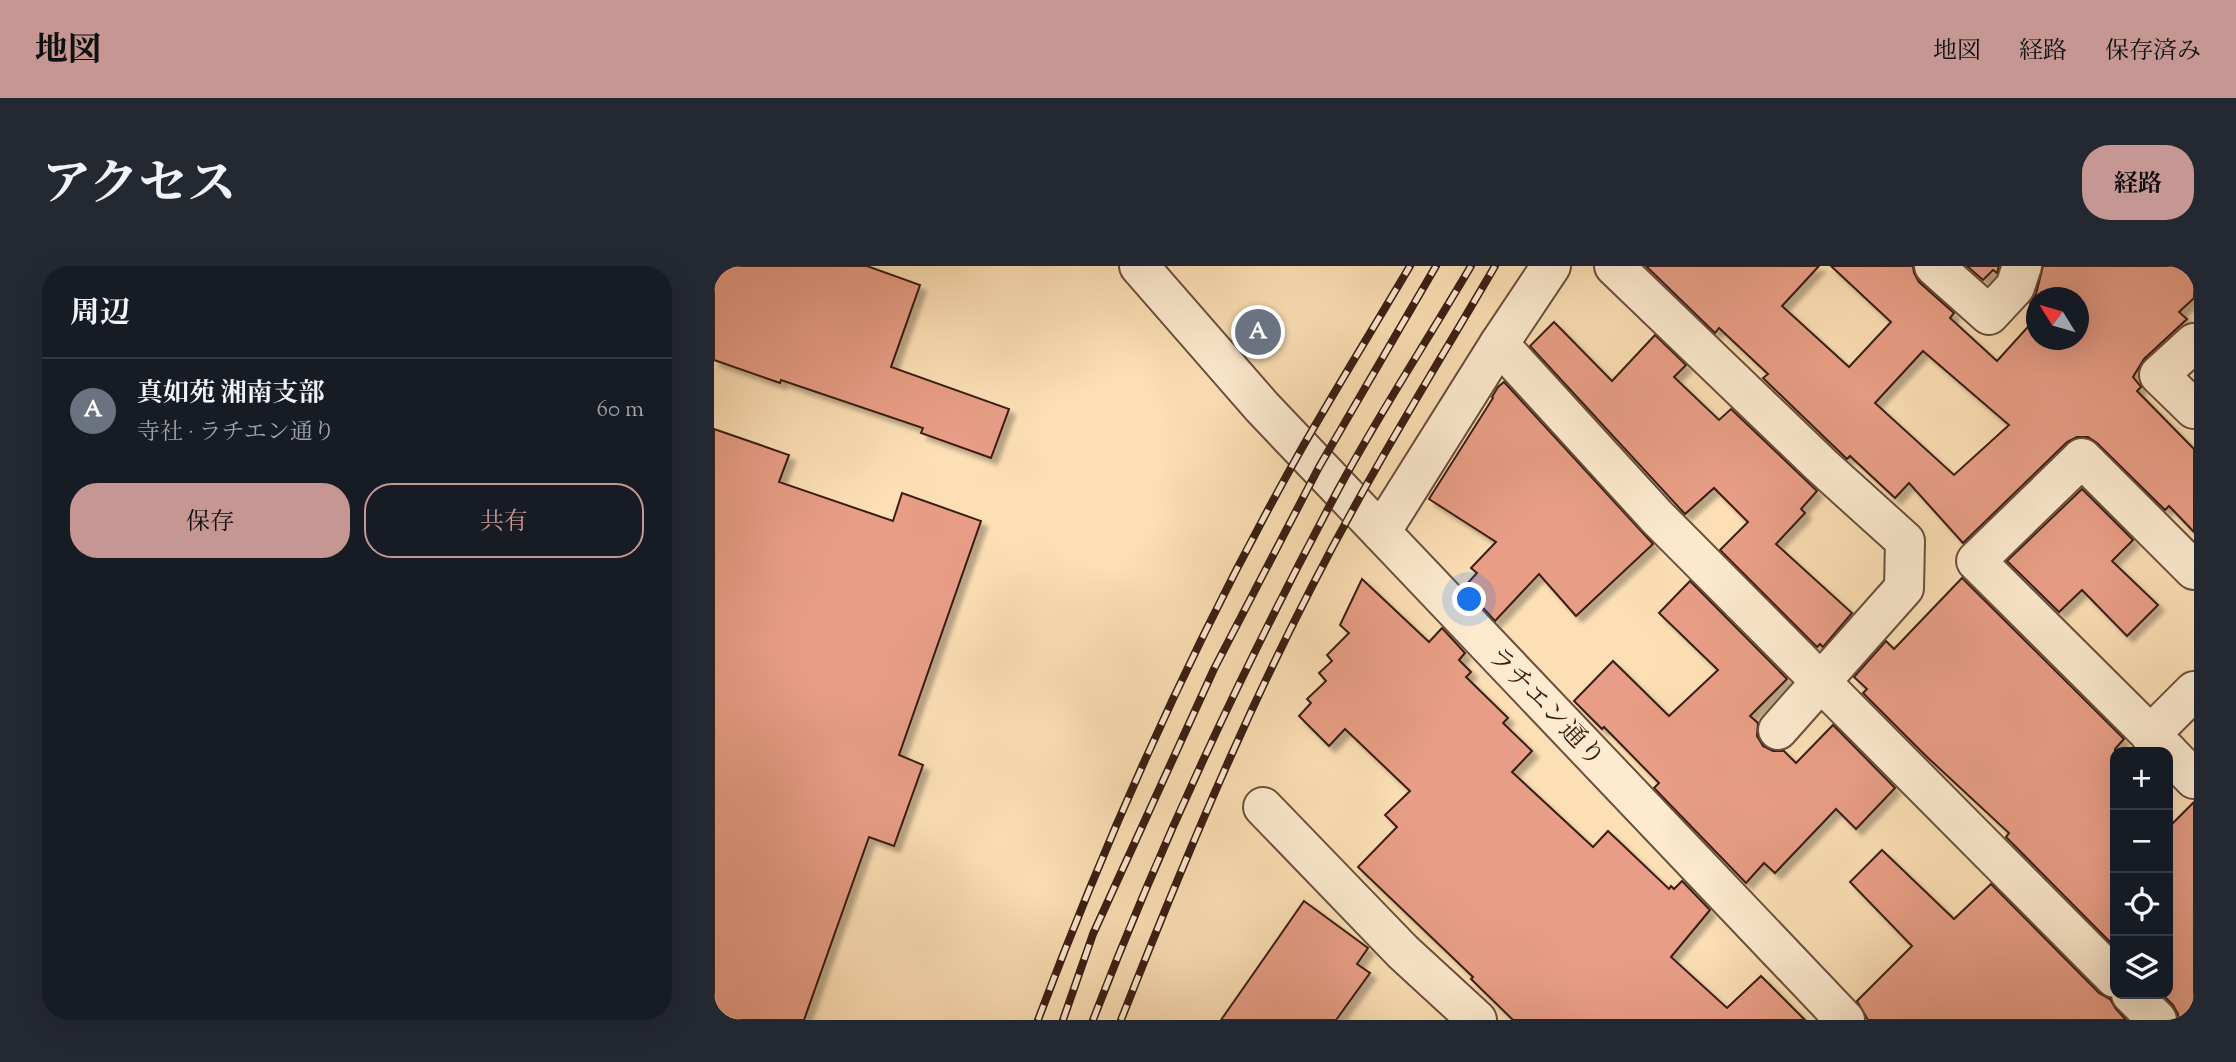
<!DOCTYPE html>
<html lang="ja">
<head>
<meta charset="utf-8">
<style>
  body { margin:0; font-family:"Sorts Mill Goudy","Noto Serif JP",serif; background:#242831; color:#f1f3f6 }
  .controls { position:absolute; right:21px; bottom:21px; display:grid; overflow:hidden; border-radius:14px; box-shadow:0 7px 28px #0002 }
  .controls button { width:63px; height:63px; display:grid; place-items:center; padding:0; border:0; border-bottom:2px solid #363941; background:#171b24; color:#f1f3f6; font:35px sans-serif }
  .compass { position:absolute; left:1312px; top:21px; width:63px; height:63px; border-radius:50%; background:#171b24; box-shadow:0 7px 28px #0002; rotate:307deg }
  .you { position:absolute; left:756px; top:334px; width:24px; height:24px; margin:-18px; border:5px solid #fff; border-radius:50%; background:#1a73e8; box-shadow:0 0 0 10px #1a73e833 }
  .badge { display:grid; place-items:center; width:46px; height:46px; border-radius:50%; background:#c59692; color:#fff; font-size:23px; font-weight:700 }
  .pin { position:absolute; translate:-50% -50%; border:4px solid #fff; box-shadow:0 2px 7px #0006 }
  .list { margin:0; padding:0; list-style:none }
  h2 { display:flex; justify-content:space-between; align-items:center; height:91px; margin:0; padding:0 28px; font-size:30px }
  h2 small { font-size:23px; font-weight:400; color:#9ea1a6 }
  .list li { display:grid; grid-template-columns:46px 1fr auto; gap:21px; align-items:center; box-sizing:border-box; height:105px; padding:0 28px; border-top:2px solid #363941 }
  .list b { display:block; font-size:26px; white-space:nowrap }
  .list p { margin:0; font-size:23px; white-space:nowrap; color:#9ea1a6 }
  .list em { font-size:23px; font-style:normal; color:#9ea1a6 }
  .actions { display:flex; gap:14px; padding:21px 28px }
  .actions a { flex:1; padding:16px 0; border:2px solid #c59692; border-radius:28px; text-align:center; font-size:24px; color:#c59692 }
  .actions .main { background:#c59692; color:#111 }
  .icon { flex:none; width:38px; height:38px; fill:none; stroke:currentColor; stroke-width:2; stroke-linecap:round; stroke-linejoin:round }
  .map { position:relative; flex:none; width:1480px; height:754px; overflow:hidden; border-radius:28px }
  header { display:flex; align-items:center; gap:42px; box-sizing:border-box; height:98px; padding:0 35px; background:#c59692; color:#111 }
  header strong { font-size:33px }
  nav { display:flex; gap:38px; margin-inline-start:auto; font-size:24px }
  .intro { display:flex; align-items:center; justify-content:space-between; box-sizing:border-box; height:168px; padding:0 42px }
  h1 { margin:0; font-size:49px }
  .button { padding:18px 32px; border-radius:28px; background:#c59692; color:#111; font-size:24px; font-weight:700 }
  main { display:flex; gap:42px; padding:0 42px }
  aside { flex:1; background:#171b24; border-radius:28px; box-shadow:0 7px 28px #0002 }
  .map>svg:first-child { display:block }
  .building { fill:#e89e86; stroke:#3a1d13; stroke-width:2; fill-rule:evenodd; filter:url(#shadow) }
  .lines { fill:none; stroke-linecap:round; stroke-linejoin:round }
  .minor-casing { stroke:#6a4e3c; stroke-width:42 }
  .minor { stroke:#fdeacf; stroke-width:38 }
  .rail-casing { stroke:#3a1d13; stroke-width:8 }
  .rail { stroke:#fdeacf; stroke-width:5; stroke-dasharray:16; stroke-linecap:butt }
  .labels { text-anchor:middle; stroke-width:5; stroke-linejoin:round; paint-order:stroke }
  .street-label { font-size:26px; fill:#3a1d13; stroke:#fdeacf }
</style>
</head>
<body>
<header>
<strong>地図</strong>
<nav><a>地図</a><a>経路</a><a>保存済み</a></nav>
</header>
<div class="intro"><h1>アクセス</h1><a class="button">経路</a></div>
<main>
<aside>
<h2>周辺<small></small></h2>
<ul class="list">
<li><span class="badge" style="background:#6b7280">A</span><div><b>真如苑 湘南支部</b><p>寺社 · ラチエン通り</p></div><em>60 m</em></li>
</ul>
<div class="actions"><a class="main">保存</a><a>共有</a></div>
</aside>
<div class="map">
<svg width="1480" height="754" viewBox="0 0 1480 754">
  <defs>
    <filter id="shadow"><feDropShadow dx="6" dy="6" stdDeviation="2" flood-color="#0004"/></filter>
  </defs>
  <rect width="100%" height="100%" fill="#fcdfb5"/>
  <filter id="stains"><feTurbulence type="fractalNoise" baseFrequency=".00286" numOctaves="4"/><feColorMatrix values="0 0 0 0 .2 0 0 0 0 .09 0 0 0 0 .02 0 0 0 .5 -.17"/></filter>
  <radialGradient id="worn" r=".72"><stop offset=".6" stop-color="#630" stop-opacity="0"/><stop offset="1" stop-color="#630" stop-opacity=".3"/></radialGradient>
  <g class="building">
    <polygon points="0,0 153,0 206,19 177,101 295,143 277,192 207,167 209,162 67,114 66,117 0,94"/>
    <path d="M932,0H1105L1068,40L1135,101L1177,56L1117,0H1199L1200,7L1205,16L1240,47L1236,52L1283,95L1322,52V74H1364V32H1322V43L1316,37L1322,28L1329,0H1480V32L1465,46L1473,53L1430,93L1419,111L1427,121L1423,125L1480,183V266L1455,240L1451,244L1383,177L1374,171H1363L1353,176L1249,277L1195,217L1181,232L1136,190L1133,193L1049,112L1054,108L1005,62L1001,67ZM1209,85L1295,159L1240,209L1161,137Z"/>
    <polygon points="1253,0 1285,0 1283,7 1279,4 1269,14"/>
    <polygon points="840,56 898,115 941,69 972,99 960,111 1005,154 1017,143 1103,225 1087,243 1091,247 1062,278 1138,347 1109,381 1106,378 1103,381 1006,284 1034,256 1000,222 971,248 816,80"/>
    <polygon points="790,116 939,278 862,350 825,308 781,355 750,321 763,307 757,302 782,276 715,233 779,132 778,131 784,121"/>
    <polygon points="0,163 75,189 65,216 179,255 188,227 267,255 185,489 209,499 180,580 155,571 90,754 0,754"/>
    <polygon points="1368,223 1419,274 1398,295 1444,339 1413,370 1368,324 1345,346 1293,295"/>
    <polygon points="1248,312 1410,473 1401,483 1401,681 1292,571 1295,567 1212,490 1149,427 1153,423 1140,411 1172,375 1180,383"/>
    <polygon points="648,313 715,376 728,362 751,387 745,394 757,406 752,411 794,452 789,457 818,485 798,506 879,581 894,565 955,623 957,620 960,623 968,615 996,644 957,691 1013,742 1047,710 1091,754 799,754 757,713 759,711 644,601 683,561 671,549 696,525 631,463 615,480 585,450 597,437 593,433 612,415 605,407 618,395 613,389 635,367 626,359"/>
    <polygon points="976,315 1073,413 1036,450 1044,457 1043,470 1049,480 1059,485 1070,485 1082,497 1119,459 1181,522 1142,563 1122,543 1061,607 1050,597 1032,617 940,522 945,517 890,461 888,463 860,435 899,395 955,450 1004,404 945,347"/>
    <polygon points="1480,536 1480,754 1464,754 1464,748 1459,739 1448,728 1454,728 1454,562"/>
    <polygon points="1168,584 1240,653 1277,618 1385,727 1396,733 1402,743 1412,754 1154,754 1143,735 1198,680 1136,616"/>
    <polygon points="590,635 654,682 643,698 656,707 622,754 507,754"/>
  </g>
  <g class="lines">
    <g class="minor-casing">
      <g id="minor">
        <polyline points="425,0 548,141 1131,754"/>
        <polyline points="900,0 1107,199 1191,275 1190,322 1064,464"/>
        <polyline points="1220,0 1275,49 1301,21 1308,0"/>
        <polyline points="1480,77 1445,109 1480,143"/>
        <polyline points="785,78 942,250 1401,712"/>
        <polyline points="667,266 785,78 837,0"/>
        <polyline points="1436,469 1480,425"/>
        <polyline points="1454,486 1262,295 1368,192 1480,304"/>
        <polyline points="1454,486 1480,513"/>
        <polyline points="549,541 689,686 763,754"/>
        <polyline points="1417,728 1443,754"/>
      </g>
    </g>
    <use href="#minor" class="minor"/>
    <g class="rail-casing">
      <g id="rail">
        <path d="M324,754C397,560 486,363 588,182C623,121 660,61 696,0"/>
        <polyline points="349,754 379,668 500,403 605,201 722,0"/>
        <path d="M379,754C449,572 532,396 624,224C665,148 713,75 757,0"/>
        <path d="M407,754C476,579 550,403 642,238C686,158 735,79 781,0"/>
      </g>
    </g>
    <use href="#rail" class="rail"/>
  </g>
  <g class="labels">
    <g class="street-label">
      <text transform="translate(833 440) rotate(46)" y="9">ラチエン通り</text>
    </g>
  </g>
  <rect width="100%" height="100%" filter="url(#stains)"/>
  <rect width="100%" height="100%" fill="url(#worn)"/>
</svg>
<div class="controls">
<button>+</button>
<button>−</button>
<button><svg class="icon" aria-label="locate" viewBox="0 0 24 24"><circle cx="12" cy="12" r="6"/><path d="M12 2v4M12 18v4M2 12h4M18 12h4"/></svg></button>
<button><svg class="icon" aria-label="layers" viewBox="0 0 24 24"><path d="M12 4l9 5-9 5-9-5zM3 14l9 5 9-5"/></svg></button>
</div>
<svg class="compass" viewBox="-18 -18 36 36"><path d="M0-13l5 13h-10z" fill="#e53935"/><path d="M0 13l5-13h-10z" fill="#9ea1a6"/></svg>
<div class="you"></div>
<div class="pin badge" style="left:544px;top:66px;background:#6b7280">A</div>
</div>
</main>
</body>
</html>
